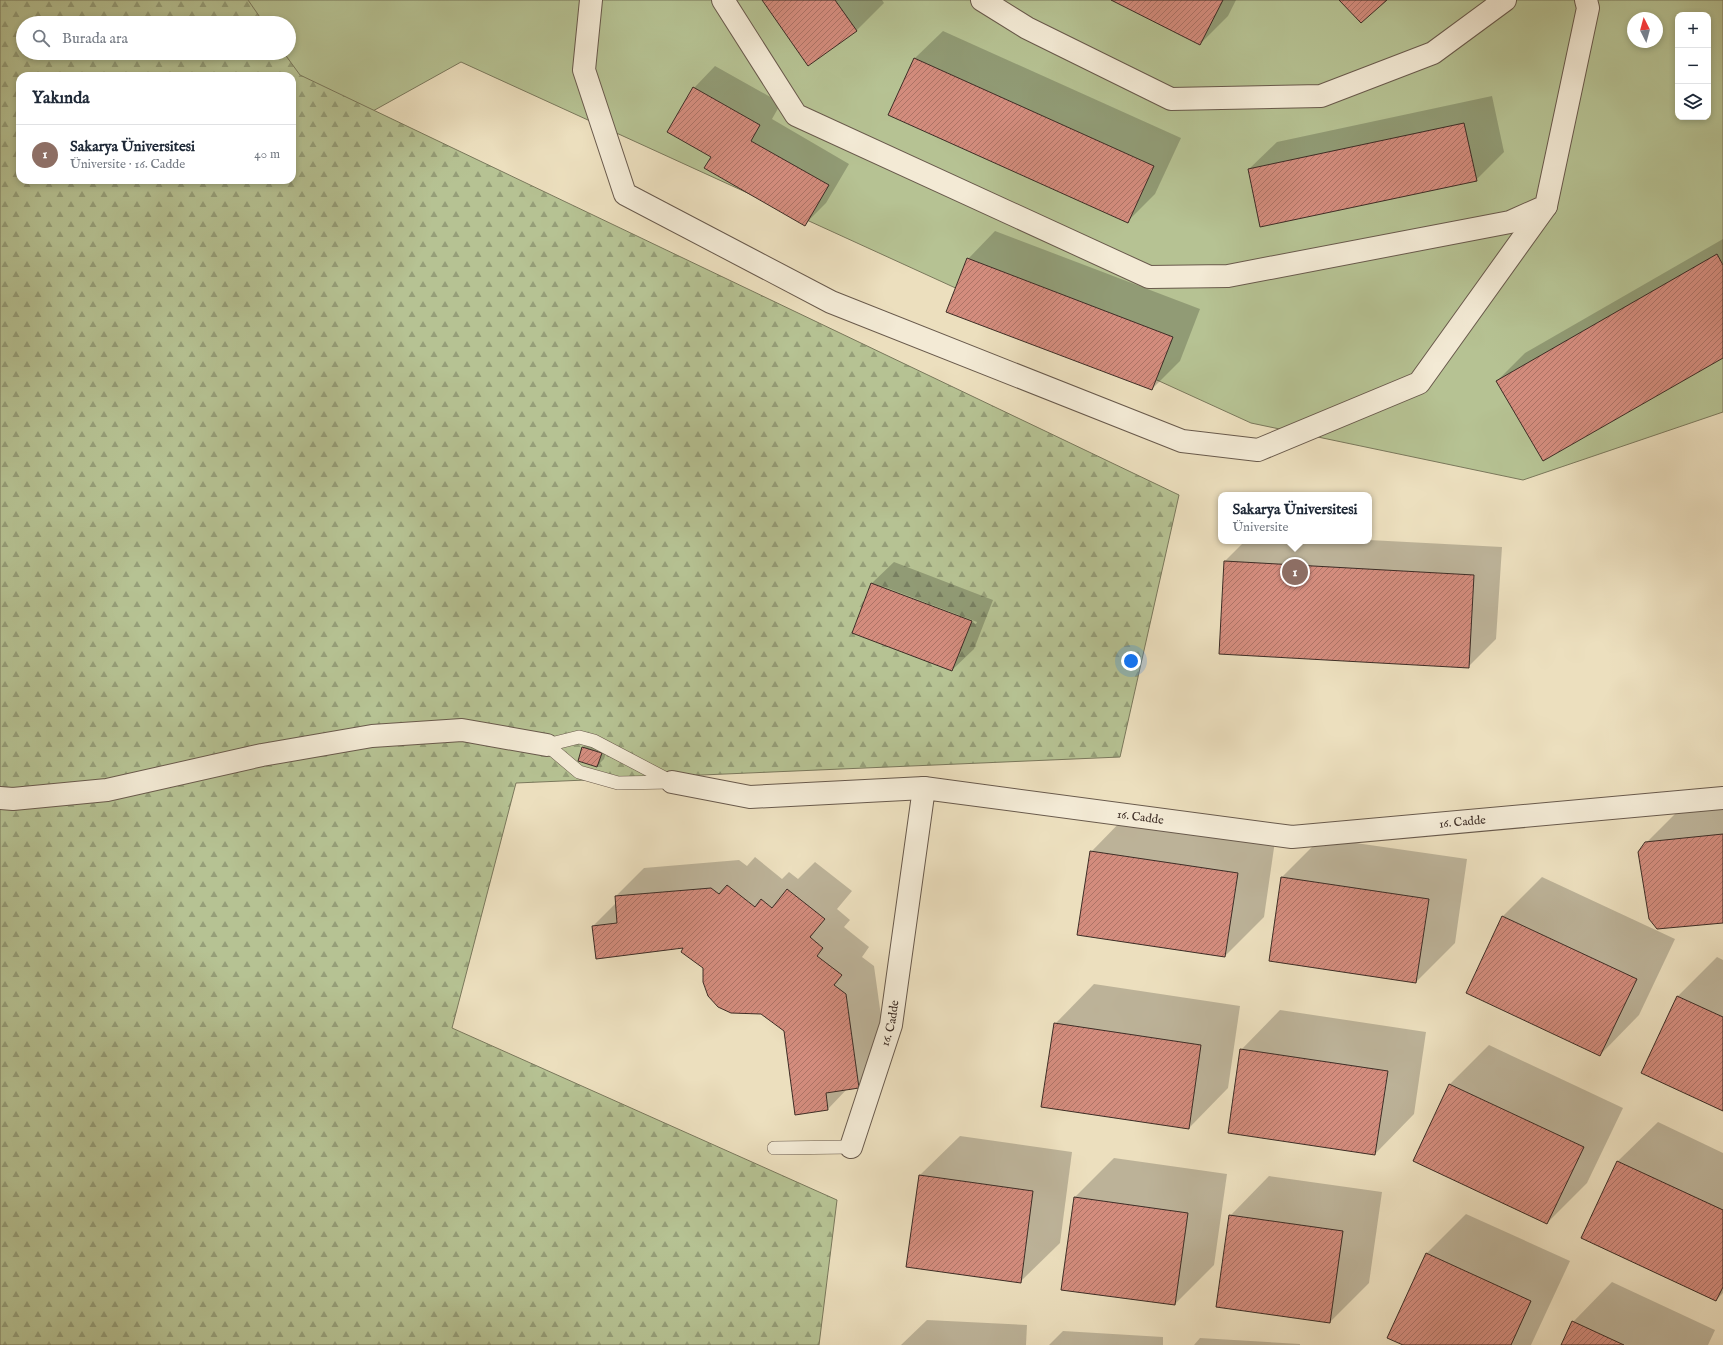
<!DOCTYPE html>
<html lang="tr">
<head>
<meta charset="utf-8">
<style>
  body { margin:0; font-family:"IM FELL English",serif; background:#f6f6f7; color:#1f2937 }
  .controls { position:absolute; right:12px; top:12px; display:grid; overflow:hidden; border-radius:8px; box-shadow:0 2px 6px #0003 }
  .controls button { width:36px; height:36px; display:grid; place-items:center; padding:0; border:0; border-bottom:1px solid #e0e1e3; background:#fff; color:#1f2937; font:20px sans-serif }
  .compass { position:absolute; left:1627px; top:12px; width:36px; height:36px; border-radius:50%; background:#fff; box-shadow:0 2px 6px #0003; rotate:354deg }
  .you { position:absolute; left:1131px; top:661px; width:14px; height:14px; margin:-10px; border:3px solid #fff; border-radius:50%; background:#1a73e8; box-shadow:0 0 0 6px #1a73e833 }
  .badge { display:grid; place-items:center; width:26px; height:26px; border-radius:50%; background:#ea580c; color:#fff; font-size:13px; font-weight:700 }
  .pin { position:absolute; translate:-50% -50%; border:2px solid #fff; box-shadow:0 1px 4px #0006 }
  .popup { position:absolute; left:1218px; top:492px; width:154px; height:52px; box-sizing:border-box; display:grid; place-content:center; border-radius:8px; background:#fff; filter:drop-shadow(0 1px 3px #0005); font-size:13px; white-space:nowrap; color:#747a83 }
  .popup b { font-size:15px; color:#1f2937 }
  .popup::after { content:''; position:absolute; left:50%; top:100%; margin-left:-8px; border:8px solid transparent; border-top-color:#fff }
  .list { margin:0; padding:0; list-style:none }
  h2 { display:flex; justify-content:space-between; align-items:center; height:52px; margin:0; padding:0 16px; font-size:17px }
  h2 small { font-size:13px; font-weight:400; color:#747a83 }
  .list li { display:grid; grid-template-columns:26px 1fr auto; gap:12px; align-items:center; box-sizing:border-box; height:60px; padding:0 16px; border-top:1px solid #e0e1e3 }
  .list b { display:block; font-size:15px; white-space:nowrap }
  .list p { margin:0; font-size:13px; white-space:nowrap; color:#747a83 }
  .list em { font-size:13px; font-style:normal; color:#747a83 }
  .icon { flex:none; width:22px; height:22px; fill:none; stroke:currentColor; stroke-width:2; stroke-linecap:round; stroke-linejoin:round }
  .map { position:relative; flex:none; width:1723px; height:1345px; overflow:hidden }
  .search { position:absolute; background:#fff; box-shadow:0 2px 6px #0003; left:16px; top:16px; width:280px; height:44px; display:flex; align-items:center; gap:10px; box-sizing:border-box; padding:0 14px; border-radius:22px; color:#747a83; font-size:15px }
  .panel { position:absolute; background:#fff; box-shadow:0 2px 6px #0003; left:16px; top:72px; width:280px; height:112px; border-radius:12px }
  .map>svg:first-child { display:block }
  .green { fill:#b6c293; stroke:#7a785c; fill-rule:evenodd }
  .forest { fill:url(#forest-firs); stroke:#7a785c; fill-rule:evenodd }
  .shadow { fill:#0003; fill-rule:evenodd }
  .building { fill:url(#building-hatch); stroke:#3d2d26 }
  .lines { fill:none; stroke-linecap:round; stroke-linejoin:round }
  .lane-casing { stroke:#695a4c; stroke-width:14 }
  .street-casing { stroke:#695a4c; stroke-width:24 }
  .lane { stroke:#f3ead5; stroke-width:13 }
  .street { stroke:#f3ead5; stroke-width:22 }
  .labels { text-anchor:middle; stroke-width:4; stroke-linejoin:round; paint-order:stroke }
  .street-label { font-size:12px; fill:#3d2d26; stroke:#f3ead5 }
</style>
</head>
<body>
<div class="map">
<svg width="1723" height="1345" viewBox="0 0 1723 1345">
  <defs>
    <pattern id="forest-firs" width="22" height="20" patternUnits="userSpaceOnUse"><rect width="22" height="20" fill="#b6c293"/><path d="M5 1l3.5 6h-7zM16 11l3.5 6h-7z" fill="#959e78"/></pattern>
    <pattern id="building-hatch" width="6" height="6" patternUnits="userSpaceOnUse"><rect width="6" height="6" fill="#d38c7d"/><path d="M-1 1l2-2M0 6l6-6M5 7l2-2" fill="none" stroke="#ac7366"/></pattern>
  </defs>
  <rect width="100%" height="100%" fill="#ecdfbe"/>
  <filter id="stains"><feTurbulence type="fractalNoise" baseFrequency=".005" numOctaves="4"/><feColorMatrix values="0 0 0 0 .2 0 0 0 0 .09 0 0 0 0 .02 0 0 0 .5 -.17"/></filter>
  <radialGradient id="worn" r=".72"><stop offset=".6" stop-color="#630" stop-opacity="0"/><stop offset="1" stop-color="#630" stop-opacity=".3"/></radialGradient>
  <path class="green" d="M0,0H1723V412L1523,480L1251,423L461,62L292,156V76H20V180L0,303ZM1678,15H1708V117H1678ZM1633,18H1657V42H1633ZM23,23H289V53H23Z"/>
  <path class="forest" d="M0,0H248L264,23H23V53H284L300,75L1179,495L1120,757L516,783L452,1028L837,1200L819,1345H0ZM20,76H292V180H20Z"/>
  <g class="shadow">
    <polygon points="763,0 882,0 884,3 856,31"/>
    <polygon points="1113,0 1236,0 1228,16 1200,44"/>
    <polygon points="943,31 1181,138 1155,194 1127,222 890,115 915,58"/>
    <polygon points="715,66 781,103 772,119 849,164 826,203 805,224 712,157 694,88"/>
    <polygon points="1492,96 1504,152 1476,180 1249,169 1277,142"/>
    <polygon points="995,231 1200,309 1180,361 1152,389 968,259"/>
    <polygon points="1723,239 1723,357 1497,381 1525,353"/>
    <polygon points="1369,540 1502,547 1496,639 1468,667 1225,561 1245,541 1369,541"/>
    <path d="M894,562L993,600L974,649L952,670L853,633L872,583ZM882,586L977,622L976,624L882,588Z"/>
    <polygon points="590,740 608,746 604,759 597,766 583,747"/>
    <polygon points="1723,799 1723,922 1646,843 1686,803"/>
    <polygon points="1130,812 1276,834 1264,917 1225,956 1091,852"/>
    <polygon points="1321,838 1467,859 1455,943 1416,982 1282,877"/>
    <polygon points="755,857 782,879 789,872 798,879 815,862 852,891 837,909 850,920 844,927 869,947 862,957 874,966 887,1059 859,1087 848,1088 828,1109 785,1030 704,968 685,947 593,926 616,903 616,896 644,868 739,860 747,866"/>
    <polygon points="1542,877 1675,939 1639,1015 1600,1055 1503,916"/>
    <polygon points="1717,957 1723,960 1723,1110 1642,1072 1678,996"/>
    <polygon points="1094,984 1240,1006 1228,1088 1189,1128 1055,1024"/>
    <polygon points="1280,1010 1426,1032 1414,1114 1375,1154 1241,1050"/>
    <polygon points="1489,1045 1623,1108 1587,1183 1547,1223 1414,1160 1450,1084"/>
    <polygon points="1658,1122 1723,1153 1723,1293 1716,1300 1582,1237 1618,1161"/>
    <polygon points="960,1136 1072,1152 1060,1243 1020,1282 907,1266 920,1175"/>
    <polygon points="1114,1158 1227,1174 1214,1265 1175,1304 1075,1197"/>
    <polygon points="1269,1176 1382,1192 1369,1283 1330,1322 1230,1216"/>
    <polygon points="1466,1214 1570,1261 1531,1345 1406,1345 1388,1337 1427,1253"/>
    <polygon points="1612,1282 1715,1330 1708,1345 1562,1345 1573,1322"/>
    <polygon points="927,1320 1027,1325 1026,1345 901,1345"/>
    <polygon points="1063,1331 1163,1337 1163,1345 1049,1345"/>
    <polygon points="1200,1338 1300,1344 1300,1345 1194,1345"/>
  </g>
  <g class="building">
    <polygon points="762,0 835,0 857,31 808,66"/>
    <polygon points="1111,0 1223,0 1200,45"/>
    <polygon points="1339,0 1387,0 1361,23"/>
    <polygon points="914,58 1154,166 1128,223 888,115"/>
    <polygon points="693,87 760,125 751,141 829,185 805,226 704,168 711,157 667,132"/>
    <polygon points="1464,123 1477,181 1260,227 1248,169"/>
    <polygon points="1717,254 1723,265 1723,358 1543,461 1496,381"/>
    <polygon points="967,258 1173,337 1152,390 946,312"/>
    <polygon points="1224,561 1474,575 1469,668 1219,654"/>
    <polygon points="871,583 972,621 952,671 852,633"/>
    <polygon points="582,747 602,753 597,767 578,761"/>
    <polygon points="1723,834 1723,923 1657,929 1649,919 1638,852 1645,842"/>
    <polygon points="1090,851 1238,873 1225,957 1077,935"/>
    <polygon points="1281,877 1429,899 1416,983 1269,961"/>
    <polygon points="727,885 755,907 761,899 772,908 787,889 825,919 810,937 823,948 817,956 842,975 834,985 846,994 859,1088 826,1093 828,1110 795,1115 784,1031 761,1014 731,1013 718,1007 708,996 703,982 703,968 681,952 683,948 596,959 592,926 617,923 615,896 711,888 719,894"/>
    <polygon points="1502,916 1637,979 1600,1056 1466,993"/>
    <polygon points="1677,996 1723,1017 1723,1111 1641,1073"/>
    <polygon points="1054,1023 1201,1045 1189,1129 1041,1107"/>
    <polygon points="1240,1049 1388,1071 1375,1155 1228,1133"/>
    <polygon points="1449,1084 1584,1147 1547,1224 1413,1161"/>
    <polygon points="1617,1161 1723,1210 1723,1287 1716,1301 1581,1238"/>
    <polygon points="919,1175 1033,1191 1021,1283 906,1267"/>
    <polygon points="1074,1197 1188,1213 1175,1305 1061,1290"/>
    <polygon points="1229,1215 1343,1231 1330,1323 1216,1307"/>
    <polygon points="1426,1253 1531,1301 1511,1345 1403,1345 1387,1338"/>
    <polygon points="1572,1321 1624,1345 1561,1345"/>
  </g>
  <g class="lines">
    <g class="lane-casing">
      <g id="lane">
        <polyline points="547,745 579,737 594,741 672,782"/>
        <polyline points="547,745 579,772 618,783 671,782"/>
        <polyline points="774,1148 851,1147"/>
      </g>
    </g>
    <g class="street-casing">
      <g id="street">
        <polyline points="591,0 584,70 625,194 831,302 1182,441 1258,450 1419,383 1546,206"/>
        <polyline points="723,0 796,115 1149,277 1228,276 1510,222 1546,206 1588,8 1586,0"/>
        <polyline points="982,0 1027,28 1171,99 1321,96 1433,53 1505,0"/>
        <polyline points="672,782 750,797 924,788"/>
        <polyline points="0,798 13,799 107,790 262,755 372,736 462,730 547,745"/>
        <path id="s1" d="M851,1147L891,1025L924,788L1292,837L1723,798"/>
      </g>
    </g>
    <use href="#lane" class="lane"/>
    <use href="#street" class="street"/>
  </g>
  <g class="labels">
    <g class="street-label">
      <text dy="4" stroke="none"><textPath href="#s1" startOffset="586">16. Cadde</textPath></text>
      <text dy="4" stroke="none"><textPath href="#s1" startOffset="910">16. Cadde</textPath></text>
      <text dy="4" stroke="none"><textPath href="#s1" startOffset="130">16. Cadde</textPath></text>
    </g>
  </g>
  <rect width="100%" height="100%" filter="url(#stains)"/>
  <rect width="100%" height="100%" fill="url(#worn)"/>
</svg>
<div class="controls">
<button>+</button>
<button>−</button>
<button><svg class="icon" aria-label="layers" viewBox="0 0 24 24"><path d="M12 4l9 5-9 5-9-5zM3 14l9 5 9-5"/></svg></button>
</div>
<svg class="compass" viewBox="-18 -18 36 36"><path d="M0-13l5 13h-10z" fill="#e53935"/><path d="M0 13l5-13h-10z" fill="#747a83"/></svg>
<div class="you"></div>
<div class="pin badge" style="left:1295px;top:572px;background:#8d6e63">1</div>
<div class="popup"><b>Sakarya Üniversitesi</b>Üniversite</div>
<div class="search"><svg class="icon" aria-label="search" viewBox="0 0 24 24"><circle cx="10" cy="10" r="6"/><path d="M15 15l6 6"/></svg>Burada ara</div>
<section class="panel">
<h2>Yakında<small></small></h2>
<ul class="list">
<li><span class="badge" style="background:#8d6e63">1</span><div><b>Sakarya Üniversitesi</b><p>Üniversite · 16. Cadde</p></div><em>40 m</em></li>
</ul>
</section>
</div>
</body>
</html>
